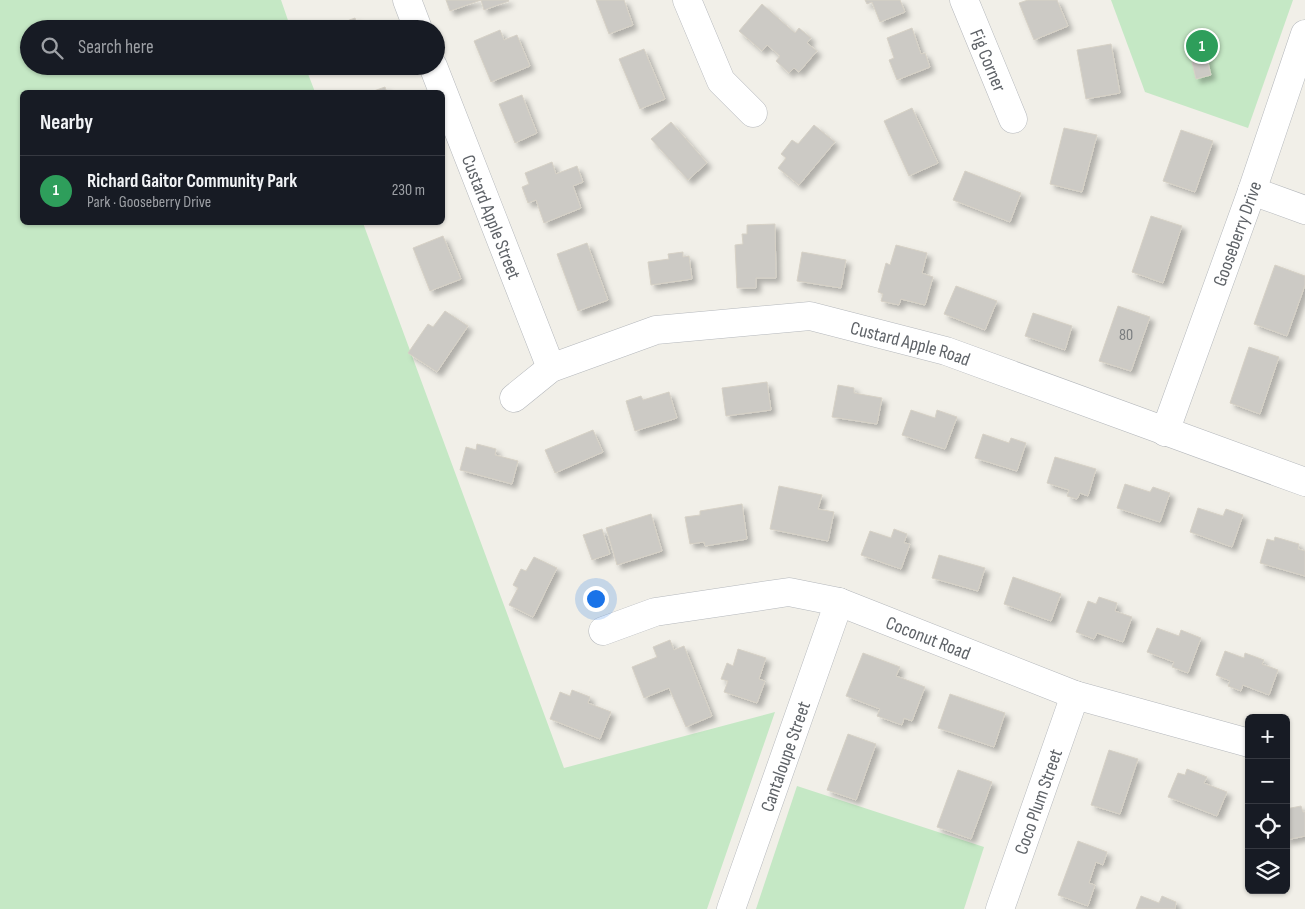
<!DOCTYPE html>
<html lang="en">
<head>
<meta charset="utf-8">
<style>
  body { margin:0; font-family:"Sofia Sans Condensed",sans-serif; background:#20242c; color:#f1f3f6 }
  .controls { position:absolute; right:15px; bottom:15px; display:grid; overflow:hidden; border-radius:8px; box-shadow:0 1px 4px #0004 }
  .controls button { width:45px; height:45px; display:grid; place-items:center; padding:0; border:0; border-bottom:1px solid #363941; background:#171b24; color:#f1f3f6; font:25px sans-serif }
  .you { position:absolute; left:595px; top:598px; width:18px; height:18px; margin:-12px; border:4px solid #fff; border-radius:50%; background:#1a73e8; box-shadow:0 0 0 8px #1a73e833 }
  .badge { display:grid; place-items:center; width:32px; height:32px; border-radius:50%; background:#ea4335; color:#fff; font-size:16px; font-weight:700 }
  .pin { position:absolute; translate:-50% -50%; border:2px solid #fff; box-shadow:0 1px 5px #0006 }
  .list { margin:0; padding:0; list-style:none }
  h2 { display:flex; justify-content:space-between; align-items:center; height:65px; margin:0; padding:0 20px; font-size:21px }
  h2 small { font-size:16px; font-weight:400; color:#9ea1a6 }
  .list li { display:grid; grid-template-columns:32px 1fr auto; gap:15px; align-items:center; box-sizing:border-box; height:70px; padding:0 20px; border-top:1px solid #363941 }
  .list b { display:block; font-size:19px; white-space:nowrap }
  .list p { margin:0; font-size:16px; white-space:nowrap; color:#9ea1a6 }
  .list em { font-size:16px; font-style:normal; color:#9ea1a6 }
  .icon { flex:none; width:28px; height:28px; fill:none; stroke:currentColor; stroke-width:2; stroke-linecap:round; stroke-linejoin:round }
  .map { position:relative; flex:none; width:1305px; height:909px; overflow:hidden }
  .search { position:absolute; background:#171b24; box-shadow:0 1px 4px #0004; left:20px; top:20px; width:425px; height:55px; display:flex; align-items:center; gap:12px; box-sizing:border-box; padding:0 18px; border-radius:28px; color:#9ea1a6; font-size:19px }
  .panel { position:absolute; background:#171b24; box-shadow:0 1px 4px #0004; left:20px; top:90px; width:425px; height:135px; border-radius:8px }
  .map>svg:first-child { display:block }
  .green { fill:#c5e8c5 }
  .building { fill:#cccac5; stroke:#d6d1c6; filter:url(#shadow) }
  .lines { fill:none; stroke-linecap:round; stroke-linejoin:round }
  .minor-casing { stroke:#b5b8bc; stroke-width:29 }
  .minor { stroke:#fff; stroke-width:28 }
  .labels { text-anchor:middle; stroke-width:4.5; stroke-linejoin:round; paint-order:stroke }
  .number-label { font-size:16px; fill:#7a7d7f }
  .street-label { font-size:19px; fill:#5f6368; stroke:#fff }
</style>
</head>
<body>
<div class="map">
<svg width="1305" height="909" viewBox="0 0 1305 909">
  <defs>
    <filter id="shadow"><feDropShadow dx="4.5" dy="4.5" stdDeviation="2.5" flood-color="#0004"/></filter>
  </defs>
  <rect width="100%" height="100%" fill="#f1efe8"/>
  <g class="green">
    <polygon points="0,0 281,0 291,29 29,29 29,66 305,66 315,92 22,92 22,222 363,223 564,768 775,712 707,909 0,909"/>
    <polygon points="1111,0 1293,0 1248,128 1145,92"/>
    <polygon points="797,786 984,847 964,909 756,909"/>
  </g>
  <g class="building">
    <polygon points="446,0 508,0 509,1 484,10 481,0 450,11"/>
    <polygon points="596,0 624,0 633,25 609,34"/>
    <polygon points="865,0 900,0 905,12 880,22 872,2 867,4"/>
    <polygon points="1028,0 1057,0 1068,26 1034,40 1019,3"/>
    <polygon points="762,4 795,33 799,28 811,38 807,43 817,51 799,72 794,68 789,73 776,61 780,56 767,45 762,51 739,31"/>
    <polygon points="355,18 359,29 332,29 331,27"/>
    <polygon points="912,28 921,54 925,53 930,67 897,80 889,60 894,58 887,38"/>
    <polygon points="500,30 504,40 517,35 530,66 491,82 474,41"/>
    <polygon points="1111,44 1120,93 1086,99 1077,50"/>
    <polygon points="644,49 665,99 640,109 619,59"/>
    <polygon points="1207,58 1211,75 1196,79 1192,62"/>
    <polygon points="385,87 387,92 371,92"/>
    <polygon points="522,95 537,133 515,143 499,104"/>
    <polygon points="912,108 938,163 909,176 884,121"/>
    <polygon points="671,122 707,163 688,180 651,139"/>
    <polygon points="814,125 835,142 799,185 778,168 786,158 781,154 792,140 798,144"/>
    <polygon points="1064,128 1097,135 1082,192 1050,184"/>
    <polygon points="1181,130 1213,141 1195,192 1163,181"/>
    <polygon points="552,162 556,174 577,166 583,182 573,186 581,208 544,223 536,200 528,203 522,187 529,184 525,173"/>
    <polygon points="965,171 1021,193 1010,222 953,200"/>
    <polygon points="1151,216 1182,226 1163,283 1132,272"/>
    <polygon points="775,224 776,278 756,278 756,288 737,288 735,245 743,244 742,234 747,234 747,225"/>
    <polygon points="443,236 461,279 430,291 413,248"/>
    <polygon points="587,243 608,300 578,311 557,254"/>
    <polygon points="896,245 927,253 922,273 933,277 925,305 901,299 899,305 881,301 883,294 878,292 886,263 890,265"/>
    <polygon points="683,252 683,257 689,256 692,279 651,285 648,262 669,259 668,254"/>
    <polygon points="802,252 846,260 841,288 797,281"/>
    <polygon points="1275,265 1305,276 1305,285 1287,336 1254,324"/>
    <polygon points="956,286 997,301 985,330 944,314"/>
    <polygon points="1118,306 1150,317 1131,371 1099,361"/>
    <polygon points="445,311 468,326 437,372 408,353 428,324 433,327"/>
    <polygon points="1033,313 1072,326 1065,350 1025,336"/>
    <polygon points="1249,347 1279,357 1260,414 1230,403"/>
    <polygon points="767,382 771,410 726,416 722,388"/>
    <polygon points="838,385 854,388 854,393 882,398 877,424 832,417"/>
    <polygon points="669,392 677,418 635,431 626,401 641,396 643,400"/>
    <polygon points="911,410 935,418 937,410 957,417 945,449 902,435"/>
    <polygon points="593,430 603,452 555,473 545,450"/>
    <polygon points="983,434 1009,443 1011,438 1026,443 1017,471 975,458"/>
    <polygon points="477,444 496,449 495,455 518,461 512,484 460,470 466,447 476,450"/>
    <polygon points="1055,457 1096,469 1088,496 1080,493 1077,499 1067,496 1069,490 1047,483"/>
    <polygon points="1125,484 1150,492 1153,487 1170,493 1160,522 1117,508"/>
    <polygon points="779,486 822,495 818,509 834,512 828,541 770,529"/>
    <polygon points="742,504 747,539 705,546 704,542 690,544 685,517 700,515 700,511"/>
    <polygon points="1198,508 1223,516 1226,509 1243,515 1232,547 1190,532"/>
    <polygon points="651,514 662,551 617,565 606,528"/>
    <polygon points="602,529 610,554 592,560 583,535"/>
    <polygon points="894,529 907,534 904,543 910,544 901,569 861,555 870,531 891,538"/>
    <polygon points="1275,537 1299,544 1298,549 1305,551 1305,576 1260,563 1267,539 1274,541"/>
    <polygon points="939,555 985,568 978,591 932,578"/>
    <polygon points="534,557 557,568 533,617 509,605 518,588 513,585 521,569 526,571"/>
    <polygon points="1013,577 1061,594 1051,621 1004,604"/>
    <polygon points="1099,597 1117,603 1115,611 1132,617 1123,642 1097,633 1094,639 1076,632 1088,601 1096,604"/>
    <polygon points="1157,628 1179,636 1181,630 1201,638 1188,673 1172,667 1174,662 1147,652"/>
    <polygon points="670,640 674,650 684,646 712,716 686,727 669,688 644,698 632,667 657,657 653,647"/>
    <polygon points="738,649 766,658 759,679 765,681 757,703 724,692 728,681 721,679 727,663 733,666"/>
    <polygon points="1225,651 1244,658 1245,653 1264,660 1262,664 1278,670 1269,695 1243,685 1241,691 1228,686 1230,681 1216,675"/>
    <polygon points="863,653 900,667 896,676 925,687 912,721 904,718 902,725 877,716 880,709 846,696"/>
    <polygon points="572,690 590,697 588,703 611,712 600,739 550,719 560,692 570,696"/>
    <polygon points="950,694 1005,713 994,747 938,728"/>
    <polygon points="848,734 876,744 856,800 827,790"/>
    <polygon points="1109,750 1138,759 1120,814 1091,805"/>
    <polygon points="1187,769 1207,777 1204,783 1227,792 1217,816 1168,797 1178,773 1185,775"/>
    <polygon points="958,770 992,782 971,839 937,827"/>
    <polygon points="1301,806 1303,812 1305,812 1305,836 1286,840 1286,809"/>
    <polygon points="1078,841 1107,852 1103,865 1096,862 1089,883 1095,885 1088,906 1058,895"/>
    <polygon points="1141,896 1159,903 1162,896 1176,902 1175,909 1136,909"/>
  </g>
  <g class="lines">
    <g class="minor-casing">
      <g id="minor">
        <polyline points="407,0 418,29"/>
        <polyline points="687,0 721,81 753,113"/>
        <path id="s1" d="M964,0L1013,119"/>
        <path id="s2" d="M433,66L551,368"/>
        <polyline points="1252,191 1305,210"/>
        <path id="s3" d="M514,398L551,368L656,330L810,316L946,351L1305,482"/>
        <path id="s4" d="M1165,432L1252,191L1305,34"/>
        <path id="s5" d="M603,631L655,612L789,592L839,602L1075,695L1249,743"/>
        <path id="s6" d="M731,909L839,602"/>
        <path id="s7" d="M1000,909L1075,695"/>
      </g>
    </g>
    <use href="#minor" class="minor"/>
  </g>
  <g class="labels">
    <g class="number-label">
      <text x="1126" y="340">80</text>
    </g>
    <g class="street-label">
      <text dy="7" stroke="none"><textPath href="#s1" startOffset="65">Fig Corner</textPath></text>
      <text dy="7" stroke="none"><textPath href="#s2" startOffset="162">Custard Apple Street</textPath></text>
      <text dy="7" stroke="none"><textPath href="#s4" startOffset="211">Gooseberry Drive</textPath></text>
      <text dy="7" stroke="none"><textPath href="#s3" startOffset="418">Custard Apple Road</textPath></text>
      <text dy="7" stroke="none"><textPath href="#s5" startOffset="338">Coconut Road</textPath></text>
      <text dy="7" stroke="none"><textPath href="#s6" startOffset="162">Cantaloupe Street</textPath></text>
      <text dy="7" stroke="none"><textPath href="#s7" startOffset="114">Coco Plum Street</textPath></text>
    </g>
  </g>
</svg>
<div class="controls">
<button>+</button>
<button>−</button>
<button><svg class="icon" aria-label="locate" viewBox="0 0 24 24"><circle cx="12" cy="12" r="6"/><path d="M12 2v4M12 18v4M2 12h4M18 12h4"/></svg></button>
<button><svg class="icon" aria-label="layers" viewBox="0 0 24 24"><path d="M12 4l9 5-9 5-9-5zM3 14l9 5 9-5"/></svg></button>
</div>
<div class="you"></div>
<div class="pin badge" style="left:1202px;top:46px;background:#2e9e5b">1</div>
<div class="search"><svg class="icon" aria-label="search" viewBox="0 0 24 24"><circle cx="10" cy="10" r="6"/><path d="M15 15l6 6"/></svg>Search here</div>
<section class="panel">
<h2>Nearby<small></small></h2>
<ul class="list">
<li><span class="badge" style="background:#2e9e5b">1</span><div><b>Richard Gaitor Community Park</b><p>Park · Gooseberry Drive</p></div><em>230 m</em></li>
</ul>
</section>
</div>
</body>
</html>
